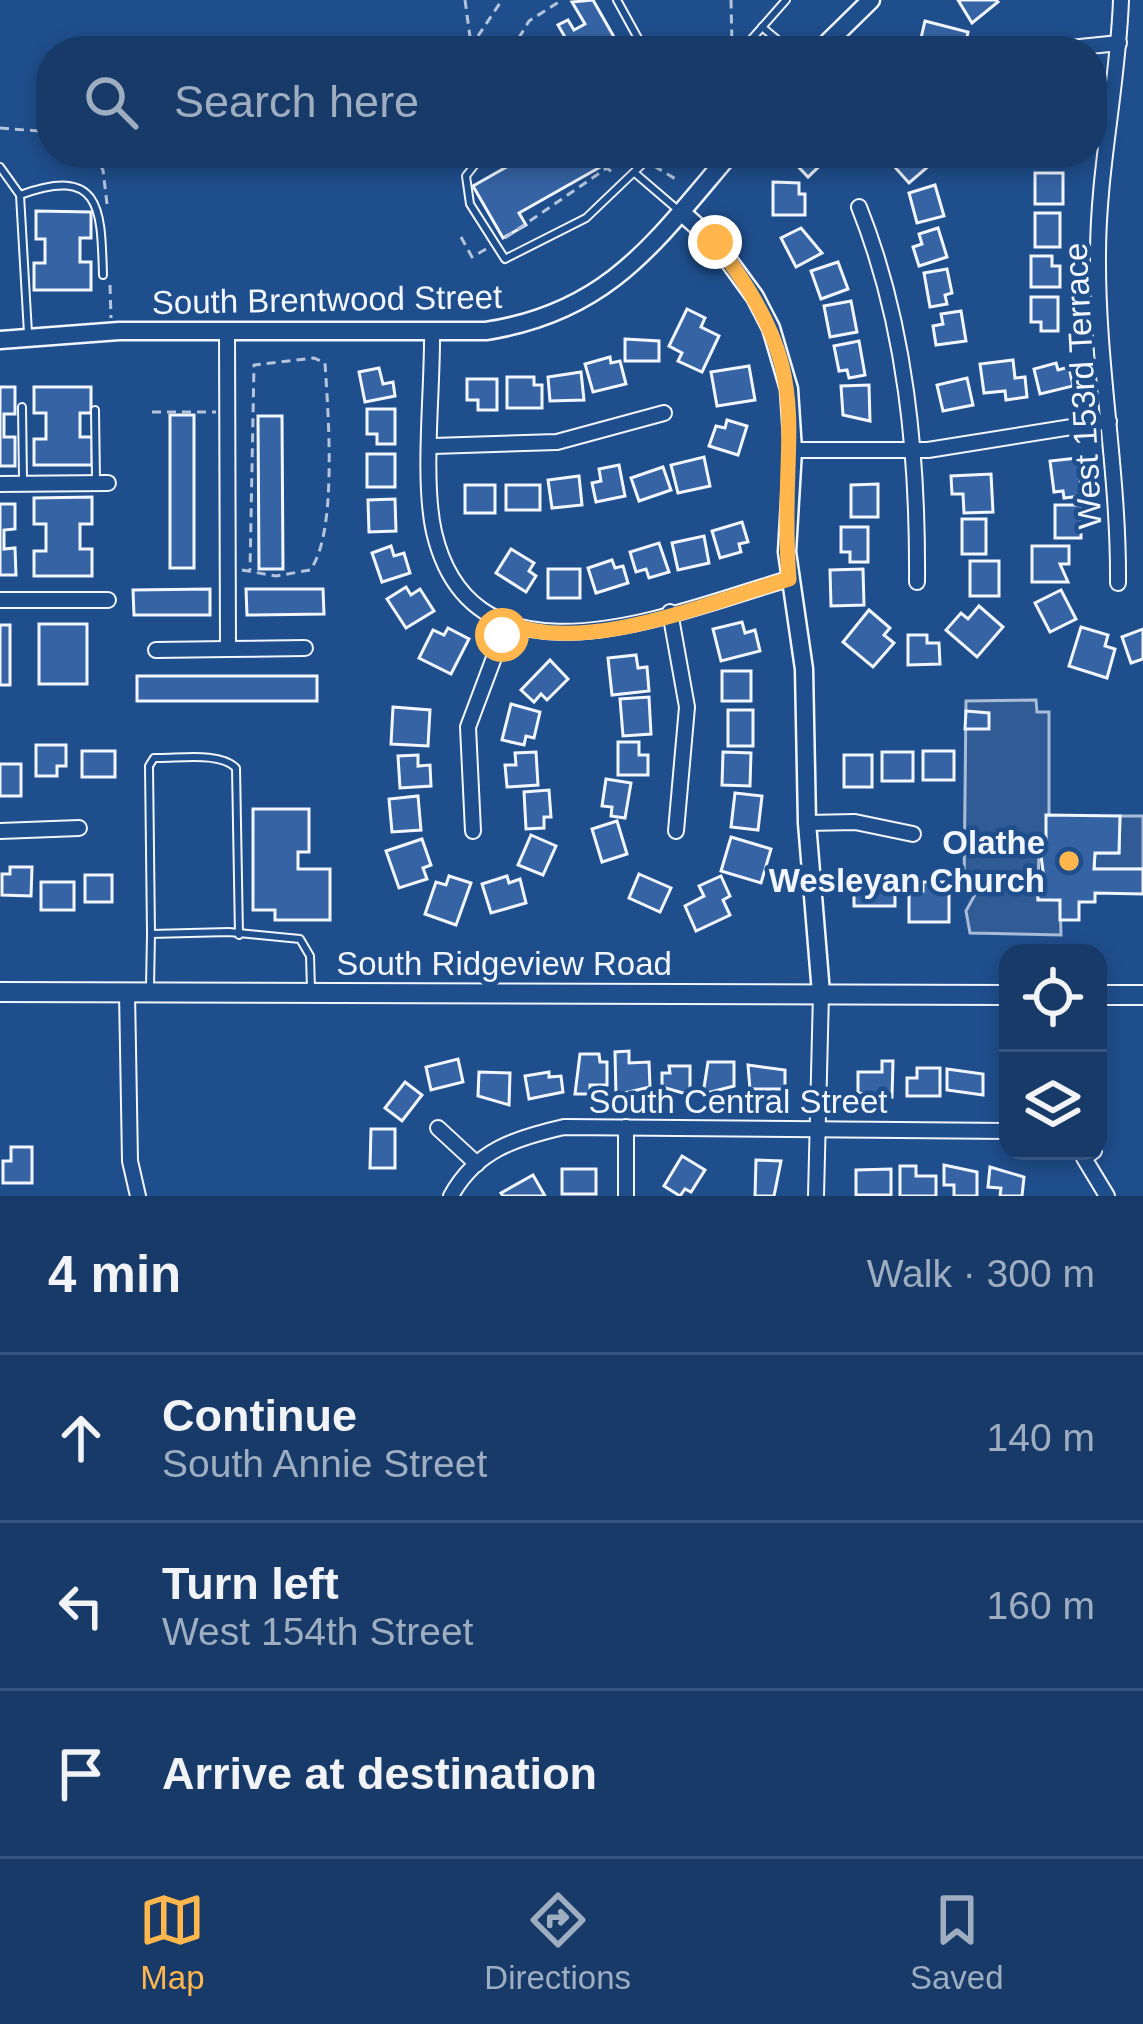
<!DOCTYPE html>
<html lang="en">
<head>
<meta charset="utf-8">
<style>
  body { margin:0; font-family:Helvetica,sans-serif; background:#20416f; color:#f1f3f6 }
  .controls { position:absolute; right:36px; bottom:36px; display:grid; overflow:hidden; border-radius:24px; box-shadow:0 6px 18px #0003 }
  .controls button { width:108px; height:108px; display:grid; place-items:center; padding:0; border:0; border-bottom:3px solid #36547d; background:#173a69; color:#f1f3f6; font:60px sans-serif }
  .stop { position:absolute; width:36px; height:36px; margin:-27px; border:9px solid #ffb74d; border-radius:50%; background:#fff }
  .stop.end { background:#ffb74d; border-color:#fff; box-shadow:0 3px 12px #0008 }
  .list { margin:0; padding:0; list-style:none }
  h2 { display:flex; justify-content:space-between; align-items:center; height:156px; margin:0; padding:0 48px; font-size:51px }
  h2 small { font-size:39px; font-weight:400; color:#9eadc0 }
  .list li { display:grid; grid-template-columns:78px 1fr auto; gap:36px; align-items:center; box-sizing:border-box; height:168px; padding:0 48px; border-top:3px solid #36547d }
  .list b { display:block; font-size:45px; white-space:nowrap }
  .list p { margin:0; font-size:39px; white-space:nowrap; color:#9eadc0 }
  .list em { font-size:39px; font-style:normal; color:#9eadc0 }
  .icon { flex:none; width:66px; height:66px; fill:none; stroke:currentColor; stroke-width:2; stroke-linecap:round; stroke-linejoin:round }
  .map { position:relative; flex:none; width:1143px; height:1196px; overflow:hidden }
  .search { position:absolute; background:#173a69; box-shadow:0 6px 18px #0003; left:36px; right:36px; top:36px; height:132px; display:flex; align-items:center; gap:30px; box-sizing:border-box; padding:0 42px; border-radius:48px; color:#9eadc0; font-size:45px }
  .sheet { height:660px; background:#173a69 }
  nav { display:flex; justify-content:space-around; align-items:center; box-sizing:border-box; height:168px; border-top:3px solid #36547d; background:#173a69; font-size:33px; color:#9eadc0 }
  nav a { display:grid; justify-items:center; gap:6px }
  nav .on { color:#ffb74d }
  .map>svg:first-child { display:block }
  .built { fill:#305b95; stroke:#a8bbd7; stroke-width:3 }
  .building { fill:#3563a3; stroke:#f2f6ff; stroke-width:3 }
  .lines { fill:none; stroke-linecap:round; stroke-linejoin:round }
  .service-casing { stroke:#f2f6ff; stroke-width:10 }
  .minor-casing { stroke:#f2f6ff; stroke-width:18 }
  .tertiary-casing { stroke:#f2f6ff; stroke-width:21 }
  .secondary-casing { stroke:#f2f6ff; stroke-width:22 }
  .path { stroke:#b3c4dc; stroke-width:3; stroke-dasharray:9 6; stroke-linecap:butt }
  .service { stroke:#1f4e8c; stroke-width:6 }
  .minor { stroke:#1f4e8c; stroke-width:14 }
  .tertiary { stroke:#1f4e8c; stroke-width:16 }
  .secondary { stroke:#1f4e8c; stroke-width:18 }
  .route { stroke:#ffb74d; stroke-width:15 }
  .poi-dot { fill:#ffb74d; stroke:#1f4e8c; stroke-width:4.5 }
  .labels { text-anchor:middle; stroke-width:9; stroke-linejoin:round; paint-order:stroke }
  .street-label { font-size:33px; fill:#f2f6ff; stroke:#1f4e8c }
  .poi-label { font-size:33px; font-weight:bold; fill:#f2f6ff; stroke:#1f4e8c; text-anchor:end }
</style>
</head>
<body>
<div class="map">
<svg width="1143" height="1196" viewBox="0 0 1143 1196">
  <rect width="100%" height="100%" fill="#1f4e8c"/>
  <g class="built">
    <polygon points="1036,700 1037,712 1049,712 1049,816 1046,840 1039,841 1038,899 1060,900 1061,935 970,933 966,911 977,891 964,892 966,701"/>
    <polygon points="1120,816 1143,816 1143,869 1094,869 1095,853 1119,853"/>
  </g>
  <g class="building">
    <polygon points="593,0 622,51 573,51 558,25 568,20 574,30 585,24 572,2"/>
    <polygon points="958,0 996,0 998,2 972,23"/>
    <polygon points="925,21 968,32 964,51 918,51"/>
    <polygon points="531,153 625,153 519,213 526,225 503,238 473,186"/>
    <polygon points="797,153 833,153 808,177 791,159"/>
    <polygon points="895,153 934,153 938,158 909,183 892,164 899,158"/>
    <rect x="1035" y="173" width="28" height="31"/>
    <polygon points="773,182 799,183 799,194 805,194 805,215 773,215"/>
    <polygon points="935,185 944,216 917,223 909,193"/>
    <polygon points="36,211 91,212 91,238 80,238 80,262 91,262 91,290 34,290 34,263 45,263 45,239 36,239"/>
    <rect x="1035" y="213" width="25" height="34"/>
    <polygon points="801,228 822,253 796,267 781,238"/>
    <polygon points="938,228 947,257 919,266 913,247 922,244 919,234"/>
    <polygon points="1031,256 1052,256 1052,266 1060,266 1060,287 1031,287"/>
    <polygon points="838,262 848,289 821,299 811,271"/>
    <polygon points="947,269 952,293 945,295 947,304 930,307 924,273"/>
    <polygon points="1031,297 1058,297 1058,331 1041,331 1041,322 1031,322"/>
    <polygon points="851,301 857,332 830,337 824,306"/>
    <polygon points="687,309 705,318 701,327 719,336 702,372 678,361 682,353 669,346"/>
    <polygon points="961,311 966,341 936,345 933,326 943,324 941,314"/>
    <polygon points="625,339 659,341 659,361 625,361"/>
    <polygon points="859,341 865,375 849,378 847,370 839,371 834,346"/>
    <polygon points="610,357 611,363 620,361 626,384 593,392 585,364"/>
    <polygon points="1013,360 1015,378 1025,377 1027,397 1006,400 1005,391 984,393 980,364"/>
    <polygon points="1056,363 1058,370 1069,367 1073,386 1040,394 1034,369"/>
    <polygon points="749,366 755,400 717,406 711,372"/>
    <polygon points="379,368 383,384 393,382 395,396 365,402 359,372"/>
    <polygon points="581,372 584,400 550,401 548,377"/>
    <polygon points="507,377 534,377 534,385 542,385 542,408 507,408"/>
    <polygon points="967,378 973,405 943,411 937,385"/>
    <polygon points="467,379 497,379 497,410 478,410 478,400 467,400"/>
    <polygon points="869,385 870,421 843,415 841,386"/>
    <polygon points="0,387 15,387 15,414 4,414 4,437 15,437 15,466 0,466"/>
    <polygon points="34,387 91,387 91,413 80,413 80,437 92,437 92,465 34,465 34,439 46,439 46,413 34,413"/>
    <polygon points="367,409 395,409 395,444 377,444 377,434 367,434"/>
    <rect x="170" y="415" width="24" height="153"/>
    <polygon points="258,416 282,416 283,569 259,569"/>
    <polygon points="727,420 747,426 738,455 709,446 716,426 725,428"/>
    <rect x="367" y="454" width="28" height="33"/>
    <polygon points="704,457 710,486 678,493 671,465"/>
    <polygon points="1078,458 1082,496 1064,498 1063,491 1054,492 1050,461"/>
    <polygon points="619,465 625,496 596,502 592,483 601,481 599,469"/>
    <polygon points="663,467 671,490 639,501 631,478"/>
    <polygon points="991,474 993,512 964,513 963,494 952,494 951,476"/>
    <polygon points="579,476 582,505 552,508 548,480"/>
    <polygon points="878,484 878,517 851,517 851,485"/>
    <rect x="465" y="485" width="30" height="28"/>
    <rect x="506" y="485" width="34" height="25"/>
    <polygon points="92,497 92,524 80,524 80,549 92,549 92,576 34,576 34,551 46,551 46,524 34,524 34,498"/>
    <polygon points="395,499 396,531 369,532 368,500"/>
    <polygon points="0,504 15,504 15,529 4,530 4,549 15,548 16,575 0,575"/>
    <rect x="1055" y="505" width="26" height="33"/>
    <rect x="962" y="519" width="24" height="35"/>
    <polygon points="742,522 748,542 739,544 741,552 720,558 712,531"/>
    <polygon points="841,527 868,527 868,562 850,562 850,552 841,552"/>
    <polygon points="704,536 709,563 678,570 672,543"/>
    <polygon points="659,543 669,572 649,578 646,569 636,572 630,552"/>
    <polygon points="391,546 394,556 404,553 410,573 382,582 372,553"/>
    <polygon points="1032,546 1069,546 1069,564 1060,564 1068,582 1032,582"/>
    <polygon points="511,549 534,563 529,571 536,576 526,592 496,573"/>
    <polygon points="612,560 615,568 623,566 628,583 596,593 588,568"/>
    <rect x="970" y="561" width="29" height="35"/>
    <rect x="548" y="569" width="32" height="29"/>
    <polygon points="863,569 864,605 831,606 830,570"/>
    <polygon points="406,587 411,595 420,589 434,611 406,628 387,599"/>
    <polygon points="210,589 210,615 134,615 133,590"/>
    <polygon points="246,589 323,589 324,614 247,615"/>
    <polygon points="1061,590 1076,619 1050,632 1035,603"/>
    <polygon points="979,606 1003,627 977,657 946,630 961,613 968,619"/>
    <polygon points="869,610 890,628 884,635 894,643 873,667 843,642"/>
    <polygon points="742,622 745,633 755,630 760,651 721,661 713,629"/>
    <rect x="39" y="624" width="48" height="60"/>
    <rect x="0" y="625" width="10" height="60"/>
    <polygon points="1081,627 1108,635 1105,646 1115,649 1107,678 1069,666"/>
    <polygon points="448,628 469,639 451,674 419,658 433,630 444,635"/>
    <polygon points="1143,629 1143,659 1131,663 1122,637"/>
    <polygon points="908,635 927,635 927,643 939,643 940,664 908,665"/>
    <polygon points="636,655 638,668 647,667 649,691 612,695 608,658"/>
    <polygon points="550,660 568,679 547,700 541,694 534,702 521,690"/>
    <rect x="722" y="671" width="29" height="30"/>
    <rect x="137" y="676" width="180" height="25"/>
    <polygon points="649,697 651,734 623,736 620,699"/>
    <polygon points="511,704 540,712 534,738 526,736 524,745 502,740"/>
    <polygon points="393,707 430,710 428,746 391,744"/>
    <rect x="728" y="710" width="25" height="36"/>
    <polygon points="966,711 989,713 989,729 965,729"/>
    <polygon points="618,742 639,742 639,755 648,755 648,775 618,775"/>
    <polygon points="36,745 66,745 66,766 57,766 57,776 36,776"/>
    <rect x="82" y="751" width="33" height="26"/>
    <rect x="923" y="751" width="31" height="29"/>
    <polygon points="536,752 538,785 507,787 505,765 516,765 515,753"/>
    <polygon points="723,752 751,753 750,786 722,785"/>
    <rect x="882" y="752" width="31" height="29"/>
    <polygon points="418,755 418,766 430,765 431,786 400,788 398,756"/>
    <rect x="844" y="755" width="28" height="32"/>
    <rect x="0" y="764" width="21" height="32"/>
    <polygon points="606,779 631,783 625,818 611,816 612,807 602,806"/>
    <polygon points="549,790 551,817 544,817 544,828 526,829 524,792"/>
    <polygon points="735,793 762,796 758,830 731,827"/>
    <polygon points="418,796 421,830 392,832 389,799"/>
    <polygon points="253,809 309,809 309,852 298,852 298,869 330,869 330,920 275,920 275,910 253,910"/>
    <polygon points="1046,815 1120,816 1119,853 1095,853 1094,869 1143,869 1143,894 1095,893 1095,902 1079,902 1079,920 1060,920 1060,900 1038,900 1038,879 1044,879 1039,840 1046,840"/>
    <polygon points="617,821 627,854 602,862 592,829"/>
    <polygon points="531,835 556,846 543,875 518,865"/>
    <polygon points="731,837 771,849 761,883 721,871"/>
    <polygon points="422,839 431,865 423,868 427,879 399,888 386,851"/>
    <polygon points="10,867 32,867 31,896 2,895 2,874 10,874"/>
    <polygon points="639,874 671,888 660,912 629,898"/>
    <rect x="85" y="875" width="27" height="27"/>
    <polygon points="449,876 471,883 456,925 425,914 436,882 446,885"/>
    <polygon points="507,876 509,883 520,879 526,903 491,913 482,884"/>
    <polygon points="721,876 730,896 723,900 730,915 696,931 685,906 704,896 699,886"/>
    <rect x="854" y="879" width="41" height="27"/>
    <rect x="41" y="882" width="33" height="28"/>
    <polygon points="923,882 949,882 949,922 909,922 909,891 923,891"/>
    <polygon points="629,1051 629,1063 649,1062 650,1087 616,1095 615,1052"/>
    <polygon points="580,1054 599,1054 600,1062 607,1062 607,1085 590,1085 590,1094 575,1094"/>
    <polygon points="458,1059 463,1082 431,1090 426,1067"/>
    <polygon points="882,1061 893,1061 892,1097 858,1093 858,1072 882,1072"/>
    <polygon points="708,1062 734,1062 734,1086 703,1094"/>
    <polygon points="748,1065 785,1070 785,1089 750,1089"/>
    <polygon points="669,1066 690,1066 690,1095 662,1087 662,1073 670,1073"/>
    <polygon points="917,1068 940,1068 940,1096 907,1096 907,1078 917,1078"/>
    <polygon points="947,1069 983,1074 983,1095 947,1090"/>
    <polygon points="479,1072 510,1073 509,1105 478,1096"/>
    <polygon points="549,1072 549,1077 561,1076 563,1092 529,1099 525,1076"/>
    <polygon points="405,1082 422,1095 402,1121 385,1108"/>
    <polygon points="371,1129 395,1129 395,1168 370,1168"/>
    <polygon points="11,1147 32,1147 32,1183 3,1183 3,1161 11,1161"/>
    <polygon points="682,1156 705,1170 691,1192 685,1189 680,1196 664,1186"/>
    <polygon points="756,1160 781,1161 774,1196 755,1196"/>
    <polygon points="944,1165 977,1172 977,1196 954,1196 954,1185 944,1185"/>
    <polygon points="900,1166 916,1166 916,1176 936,1176 936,1196 900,1196"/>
    <polygon points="990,1167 1024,1177 1022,1196 1000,1196 1001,1188 988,1187"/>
    <rect x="562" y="1169" width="34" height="25"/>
    <polygon points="891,1169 891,1195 856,1195 856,1170"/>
    <polygon points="533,1175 545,1196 503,1196 501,1193"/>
  </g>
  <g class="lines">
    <g class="service-casing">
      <g id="service">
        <polyline points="617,0 645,51"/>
        <polyline points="762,27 791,51"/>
        <polyline points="741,51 786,0"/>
        <polyline points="484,153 466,176 470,204 505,259 586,218 654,153"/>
        <polyline points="0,167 20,195"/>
        <polyline points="636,174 678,210"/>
        <path d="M28,333L20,195C102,165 101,210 103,275"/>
        <polyline points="22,407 23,480"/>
        <polyline points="95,410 96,480"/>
        <path d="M151,934L149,766L154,758C177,759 219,751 236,768L239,935"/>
        <polyline points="150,987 151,934 229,932 300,939 310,956 311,989"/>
      </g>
    </g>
    <g class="minor-casing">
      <g id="minor">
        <polyline points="1041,51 1119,43"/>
        <path d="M859,207C906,325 918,456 917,582"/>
        <polyline points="227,331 228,649 305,648"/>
        <path d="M432,331C433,388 422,478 434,532C474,703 681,609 789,579"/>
        <polyline points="433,446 557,442 664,413"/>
        <polyline points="793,450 928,450 1109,421"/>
        <polyline points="0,484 108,483"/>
        <path d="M1118,583C1119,472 1097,365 1098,255C1098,169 1118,86 1121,0"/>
        <polyline points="0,600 108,600"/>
        <polyline points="670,612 687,707 676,831"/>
        <polyline points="156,650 228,649"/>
        <polyline points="807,823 855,822 913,834"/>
        <polyline points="0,831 79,828"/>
        <polyline points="473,831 468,727 507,623"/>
        <polyline points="127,992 130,1161 138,1196"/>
        <polyline points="626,1127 626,1196"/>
        <polyline points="438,1128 477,1164"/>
        <polyline points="1094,1151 1084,1158 1107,1196"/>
        <path d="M451,1196C476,1150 516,1138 564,1127L1008,1131"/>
        <polyline points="816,1196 821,993"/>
      </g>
    </g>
    <g class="tertiary-casing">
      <g id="tertiary">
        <polyline points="819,51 871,0"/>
        <polyline points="681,212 715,242 755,297 771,328 789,389 793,450 787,552 804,669 807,823 821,993"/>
        <path d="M0,340L119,331H486C609,312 655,242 731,153"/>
      </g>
    </g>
    <g class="secondary-casing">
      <g id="secondary">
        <polyline points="0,992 1008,995"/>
        <polyline points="1098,995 1143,995"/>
      </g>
    </g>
    <g class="path">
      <polyline points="465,0 470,37 478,36 502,0"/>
      <polyline points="511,51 529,21 562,0"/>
      <polyline points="726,51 732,45 731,0"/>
      <polyline points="0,128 51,132"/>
      <polyline points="93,153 103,170 107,204"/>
      <polyline points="654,166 679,181"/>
      <polyline points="461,237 472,257 486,249"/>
      <polyline points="505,238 607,168 615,175"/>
      <polyline points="110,285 111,318"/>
      <polyline points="152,412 216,412"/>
      <path d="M242,570L276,576L310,570C338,534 328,411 325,363L314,358L254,365L250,570"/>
    </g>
    <use href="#service" class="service"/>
    <use href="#minor" class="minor"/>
    <use href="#tertiary" class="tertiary"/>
    <use href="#secondary" class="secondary"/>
  </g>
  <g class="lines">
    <path class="route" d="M502,635L507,623C586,656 709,602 789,579C777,426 823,380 715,242"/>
  </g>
  <circle class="poi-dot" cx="1069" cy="861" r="12"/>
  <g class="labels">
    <g class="street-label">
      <text transform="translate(327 299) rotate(-1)" y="12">South Brentwood Street</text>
      <text transform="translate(1082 386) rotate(-93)" y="12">West 153rd Terrace</text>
      <text x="504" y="975">South Ridgeview Road</text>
      <text x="738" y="1113">South Central Street</text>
    </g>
    <g class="poi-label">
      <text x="1045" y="854">Olathe<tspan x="1045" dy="38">Wesleyan Church</tspan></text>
    </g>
  </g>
</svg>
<div class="controls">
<button><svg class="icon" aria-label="locate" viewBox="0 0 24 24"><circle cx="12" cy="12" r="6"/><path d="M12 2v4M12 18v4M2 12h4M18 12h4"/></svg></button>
<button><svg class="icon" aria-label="layers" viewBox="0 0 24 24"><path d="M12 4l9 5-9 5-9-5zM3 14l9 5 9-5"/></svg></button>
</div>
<div class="stop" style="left:502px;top:635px"></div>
<div class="stop end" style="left:715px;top:242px"></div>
<div class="search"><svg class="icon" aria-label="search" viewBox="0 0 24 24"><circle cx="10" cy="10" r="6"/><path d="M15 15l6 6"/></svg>Search here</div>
</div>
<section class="sheet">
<h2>4 min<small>Walk · 300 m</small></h2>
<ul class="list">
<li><svg class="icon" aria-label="ahead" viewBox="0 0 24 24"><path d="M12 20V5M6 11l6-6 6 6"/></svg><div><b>Continue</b><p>South Annie Street</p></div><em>140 m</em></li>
<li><svg class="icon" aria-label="left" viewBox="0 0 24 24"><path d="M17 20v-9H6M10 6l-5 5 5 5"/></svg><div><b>Turn left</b><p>West 154th Street</p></div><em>160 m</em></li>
<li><svg class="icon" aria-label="arrive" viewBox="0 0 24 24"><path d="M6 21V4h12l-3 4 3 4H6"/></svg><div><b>Arrive at destination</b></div></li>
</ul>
</section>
<nav>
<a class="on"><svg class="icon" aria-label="map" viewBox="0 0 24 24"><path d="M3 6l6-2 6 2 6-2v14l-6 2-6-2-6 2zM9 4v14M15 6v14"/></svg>Map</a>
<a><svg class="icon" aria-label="directions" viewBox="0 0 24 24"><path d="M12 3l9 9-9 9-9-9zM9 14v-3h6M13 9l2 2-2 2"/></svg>Directions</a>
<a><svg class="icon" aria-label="saved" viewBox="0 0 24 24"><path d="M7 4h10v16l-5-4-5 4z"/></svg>Saved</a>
</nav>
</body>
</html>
